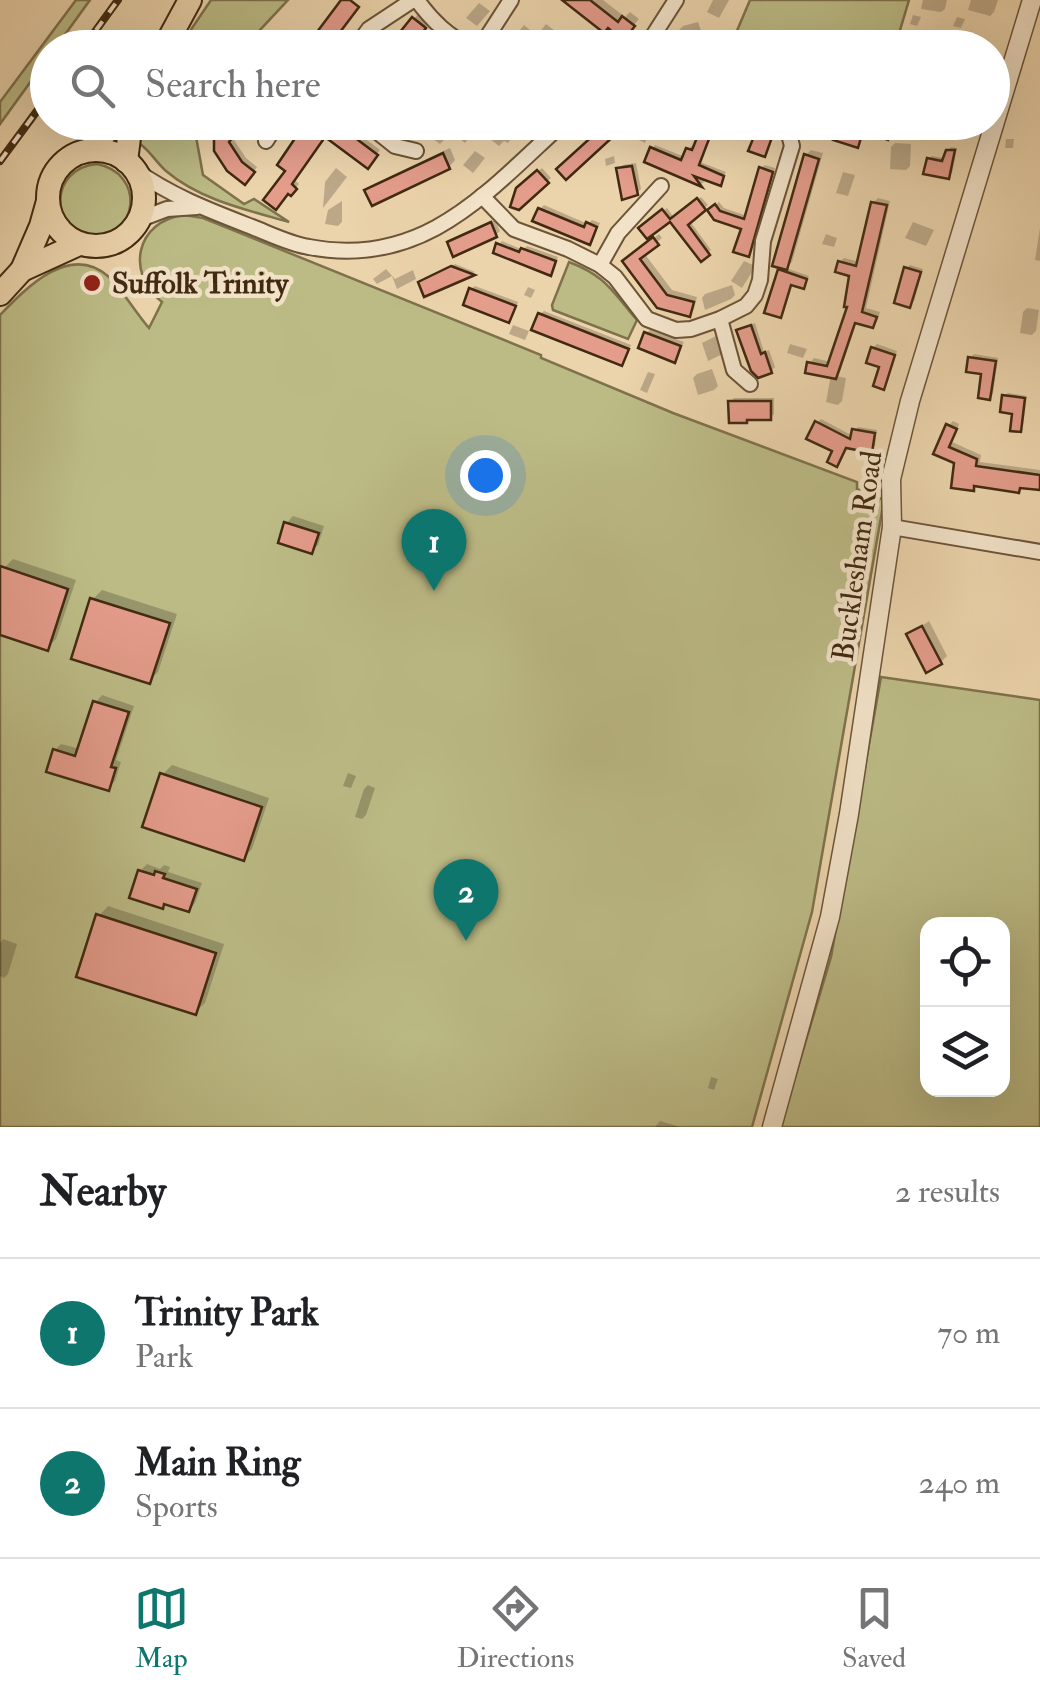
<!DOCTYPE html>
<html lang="en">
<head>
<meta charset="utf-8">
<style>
  body { margin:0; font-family:"IM FELL Double Pica",serif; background:#f2f2f2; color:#202124 }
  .controls { position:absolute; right:30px; bottom:30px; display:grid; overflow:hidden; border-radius:20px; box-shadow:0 10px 40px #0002 }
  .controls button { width:90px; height:90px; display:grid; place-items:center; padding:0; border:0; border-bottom:2px solid #e0e0e0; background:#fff; color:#202124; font:50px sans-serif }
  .you { position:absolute; left:485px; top:475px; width:35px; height:35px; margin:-25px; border:8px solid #fff; border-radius:50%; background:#1a73e8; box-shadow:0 0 0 15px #1a73e833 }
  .badge { display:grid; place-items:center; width:65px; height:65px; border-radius:50%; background:#0f766e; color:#fff; font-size:32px; font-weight:700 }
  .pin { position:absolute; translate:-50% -82px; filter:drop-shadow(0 2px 5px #0008) }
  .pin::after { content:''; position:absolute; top:52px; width:35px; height:30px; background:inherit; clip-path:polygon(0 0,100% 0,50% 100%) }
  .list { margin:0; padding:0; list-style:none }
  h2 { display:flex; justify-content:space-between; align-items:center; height:130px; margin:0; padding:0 40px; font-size:42px }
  h2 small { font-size:32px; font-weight:400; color:#757577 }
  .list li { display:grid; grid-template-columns:65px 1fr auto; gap:30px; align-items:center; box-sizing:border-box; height:150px; padding:0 40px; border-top:2px solid #e0e0e0 }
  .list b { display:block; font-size:38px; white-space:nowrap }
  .list p { margin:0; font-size:32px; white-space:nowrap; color:#757577 }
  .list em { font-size:32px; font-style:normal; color:#757577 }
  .icon { flex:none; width:55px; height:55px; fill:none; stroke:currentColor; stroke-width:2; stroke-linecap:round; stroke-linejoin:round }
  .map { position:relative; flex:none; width:1040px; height:1127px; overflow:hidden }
  .search { position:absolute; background:#fff; box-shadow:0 10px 40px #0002; left:30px; right:30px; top:30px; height:110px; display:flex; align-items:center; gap:25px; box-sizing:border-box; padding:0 35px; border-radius:55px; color:#757577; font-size:38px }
  .sheet { height:430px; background:#fff }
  nav { display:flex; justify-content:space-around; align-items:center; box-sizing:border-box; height:140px; border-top:2px solid #e0e0e0; background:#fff; font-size:28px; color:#757577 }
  nav a { display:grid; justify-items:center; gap:5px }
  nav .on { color:#0f766e }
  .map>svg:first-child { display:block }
  .green { fill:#bcbb86; stroke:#7e724c; stroke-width:2.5; fill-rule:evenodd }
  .shadow { fill:#0003 }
  .building { fill:#e49c8b; stroke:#412a11; stroke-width:2.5 }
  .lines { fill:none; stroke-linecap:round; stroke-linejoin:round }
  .minor-casing { stroke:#6c5438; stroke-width:18 }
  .tertiary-casing { stroke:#6c5438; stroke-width:21 }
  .primary-casing { stroke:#412a11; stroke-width:26 }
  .minor { stroke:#f2e2c8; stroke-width:14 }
  .tertiary { stroke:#f2e2c8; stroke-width:18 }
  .primary { stroke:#ebd3ab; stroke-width:22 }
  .rail-casing { stroke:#412a11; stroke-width:8 }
  .rail { stroke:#f2e2c8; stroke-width:4; stroke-dasharray:11; stroke-linecap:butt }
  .poi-dot { fill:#8f2418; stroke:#f2e2c8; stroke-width:4 }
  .labels { text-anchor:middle; stroke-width:9; stroke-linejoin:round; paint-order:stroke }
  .poi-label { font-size:30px; font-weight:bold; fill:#412a11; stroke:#f2e2c8; text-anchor:start }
  .street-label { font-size:30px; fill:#412a11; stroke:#f2e2c8 }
</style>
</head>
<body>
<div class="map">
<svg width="1040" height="1127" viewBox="0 0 1040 1127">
  <rect width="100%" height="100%" fill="#ebd3ab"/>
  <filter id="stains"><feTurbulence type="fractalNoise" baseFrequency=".002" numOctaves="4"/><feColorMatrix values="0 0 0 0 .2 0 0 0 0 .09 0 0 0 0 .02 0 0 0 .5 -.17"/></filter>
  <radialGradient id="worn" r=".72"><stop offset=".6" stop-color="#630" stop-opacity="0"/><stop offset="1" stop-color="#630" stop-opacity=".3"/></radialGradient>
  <g class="green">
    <polygon points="76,0 90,0 56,47 48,48 47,59 0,124 0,102"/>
    <polygon points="211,0 288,0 244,47 183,47 192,28"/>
    <polygon points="750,0 909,0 895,47 775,47 736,33"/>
    <path d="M146,123H198L195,131L203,175L244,204L254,199L289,222C247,210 200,200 166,171C156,162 151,152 139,143V138Z"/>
    <path d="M97,164C145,173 139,237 94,235C48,233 49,168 97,164Z"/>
    <path d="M184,215L203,218L541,355V358L673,413L857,482V489L884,500L812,912L752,1127H0V315C26,288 70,242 109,277C124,292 135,312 149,328L162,302C125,273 136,221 184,215Z"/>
    <path d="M569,262C606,276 612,291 637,320L628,339L553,310L552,305Z"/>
    <path d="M881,677L1040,700V1127H780L831,957ZM928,924H1002V1090H928Z"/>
  </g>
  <g class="shadow">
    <polygon points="566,0 603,0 625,17 630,12 639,19 629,31"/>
    <polygon points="713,0 729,0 719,18 707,12"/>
    <polygon points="923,0 947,0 945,9 941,12 921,9"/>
    <polygon points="971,0 998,0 994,12 990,16 968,10"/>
    <polygon points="479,3 490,11 477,26 466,18"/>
    <polygon points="419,13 430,22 423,30 446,48 423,48 409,37 399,48 393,35 398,30 402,33"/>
    <polygon points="913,15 921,17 917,26 910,24"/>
    <polygon points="957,17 965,19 961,28 953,26"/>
    <polygon points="698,22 703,36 699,40 684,45 679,30 683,26"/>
    <polygon points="546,24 577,48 537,48 531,43"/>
    <polygon points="524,25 530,30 518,45 512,40"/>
    <polygon points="738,35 756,42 754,48 710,48 716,41 731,46"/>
    <polygon points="274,37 282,43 280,46 282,48 264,48"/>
    <polygon points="310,122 343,122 380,150 371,162 325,134 294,179 299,184 291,193 288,171"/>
    <polygon points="404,122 435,122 444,140 440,144 421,130 418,133"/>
    <polygon points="456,122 470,122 477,128 465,143 454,134"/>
    <polygon points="803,122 825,122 807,132"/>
    <polygon points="841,122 855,122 866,126 867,122 885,122 893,126 890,134 864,129 857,145 836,138"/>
    <polygon points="905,122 921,122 916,130 904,126"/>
    <polygon points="502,123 516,133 508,143 504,141 499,146 490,139"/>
    <polygon points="221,131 236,131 232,137 246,158 257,167 249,178 217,135"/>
    <polygon points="643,131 649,133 645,143 639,140"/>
    <polygon points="704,133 711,136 700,162 726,172 720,183 699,175 704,182 701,184 647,161 655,145 685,157 691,146 696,148"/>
    <polygon points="1006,139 1014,139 1013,148 1005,148"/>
    <polygon points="895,143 911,144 910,166 906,170 890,169 891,147"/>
    <polygon points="951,147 957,148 952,173 948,176 929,159 932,156 945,158"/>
    <polygon points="450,148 455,160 449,167 367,191 374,184"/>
    <polygon points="811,150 823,153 792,262 786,268 809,276 803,286 793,283 784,312 780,315 780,271 784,267 806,155"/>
    <polygon points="475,151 485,158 473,173 463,165"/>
    <polygon points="614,156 615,163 606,166 605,159"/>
    <polygon points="636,163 641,189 635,195 619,169 623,165"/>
    <polygon points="765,165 775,168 751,251 748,254 744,227 710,210 719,202 724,208 747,216 761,168"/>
    <polygon points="336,168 347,177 323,208 325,182"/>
    <polygon points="542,168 551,178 518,207 518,190"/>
    <polygon points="843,172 855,175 848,196 836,193"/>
    <polygon points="701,197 708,205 689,220 711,250 701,258 671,218 648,235 641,228 667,208 674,218"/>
    <polygon points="878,198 890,201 866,308 880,312 877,321 872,326 857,321 840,372 836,376 846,378 842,401 838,405 826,402 830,380 833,376 810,363 814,358 831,362 850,306 852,274 840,262 844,258 860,262 873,203"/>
    <polygon points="342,201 342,222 338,226 325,224 328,210"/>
    <polygon points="544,205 588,224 592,220 600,223 593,238 589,242 540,209"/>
    <polygon points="495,220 500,231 496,235 450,242 453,239"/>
    <polygon points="913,222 934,230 926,246 905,238"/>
    <polygon points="1040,228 1040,261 1035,260"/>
    <polygon points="659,234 662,238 644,253 672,290 697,297 694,309 689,315 659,306 630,256"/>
    <polygon points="826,234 837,238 834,247 822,244"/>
    <polygon points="502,241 523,250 527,246 558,257 554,270 550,273 499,245"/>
    <polygon points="744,261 753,265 752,272 742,288 731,281"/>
    <polygon points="455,264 475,272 425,294 423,280"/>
    <polygon points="910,265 923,269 914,301 910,305 906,269"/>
    <polygon points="386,269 395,279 413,270 416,279 397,289 392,276 377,284 373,279"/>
    <polygon points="732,285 735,295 731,299 705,310 702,298 705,294"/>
    <polygon points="475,286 518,302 512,316 509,320 471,289"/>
    <polygon points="528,287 535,290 531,298 524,295"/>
    <polygon points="1027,308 1039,310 1036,331 1032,335 1020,333 1023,312"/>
    <polygon points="544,311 631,345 625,359 622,363 540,314"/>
    <polygon points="755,323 764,352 769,350 775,367 771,371 739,331 743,327"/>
    <polygon points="513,325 529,331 525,340 509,334"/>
    <polygon points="650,330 684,342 675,360 646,334"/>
    <polygon points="718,335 723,354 708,361 702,343"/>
    <polygon points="790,344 807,349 803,358 787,353"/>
    <polygon points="877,344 897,351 887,383 883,387 882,365 873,348"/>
    <polygon points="974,354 998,358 993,394 989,398 984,372 970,358"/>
    <polygon points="712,369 718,386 714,390 698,395 693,378 697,374"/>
    <polygon points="648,372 655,374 647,393 640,390"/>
    <polygon points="1008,393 1027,396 1023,426 1020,429 1015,412 1004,396"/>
    <polygon points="734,398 774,398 774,414 770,418 730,402"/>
    <polygon points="821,419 853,436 858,427 877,430 875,446 871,450 847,446 835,450 817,423"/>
    <polygon points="953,421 959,424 952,442 981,455 980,462 1040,470 1040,488 1023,485 1018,490 977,484 973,488 957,461 936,453 948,426"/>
    <polygon points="293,516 324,526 318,545 311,551 287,523"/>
    <polygon points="13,559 76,580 56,639 47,648 0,633 0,579 4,568"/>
    <polygon points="102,590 177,614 158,672 149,681 93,599"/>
    <polygon points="929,621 947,656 941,662 909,635"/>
    <polygon points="102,695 134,706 116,760 121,762 115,781 108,788 55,750 61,744 80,749 96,702"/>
    <polygon points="172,765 269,798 252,849 243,858 163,774"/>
    <polygon points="348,773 356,776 351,788 343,786"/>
    <polygon points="368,785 375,788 366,815 362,819 355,817 364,789"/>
    <polygon points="147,864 160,869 164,865 170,867 168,872 202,883 195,903 189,910 140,871"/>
    <polygon points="108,906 224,944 205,1003 195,1012 99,916"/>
    <polygon points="3,939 17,944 8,974 4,978 0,976 0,943"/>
    <polygon points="711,1077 718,1079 714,1090 708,1088"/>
    <polygon points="660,1121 680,1127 655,1127"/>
  </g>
  <g class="building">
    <polygon points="341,0 350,0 359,7 328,48 305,48"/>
    <polygon points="562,0 590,0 618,22 622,16 635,26 623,41 608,28 604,33"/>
    <polygon points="412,17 426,28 414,44 409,40 405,44 410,48 380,48 391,33 396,37"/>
    <polygon points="306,122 334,122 378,155 368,169 325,137 292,184 297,189 291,196 288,194 276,210 263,200 285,171 277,165"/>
    <polygon points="608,122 629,122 566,180 556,169"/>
    <polygon points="728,122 767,122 776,126 765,157 748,151 755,134"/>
    <polygon points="838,122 863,128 864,122 873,122 892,129 888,140 863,131 858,148 833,140"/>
    <polygon points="214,134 235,134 229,142 242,162 255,172 245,185 227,171 214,151"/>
    <polygon points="698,135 709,139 699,165 724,176 721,186 694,176 702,187 644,162 650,147 681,160 686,148 692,150"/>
    <polygon points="946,150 955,150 949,179 923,174 927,158 942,161"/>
    <polygon points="443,153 450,169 372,206 364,190"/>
    <polygon points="804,154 819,159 787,270 772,266"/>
    <polygon points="632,166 638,195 622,200 616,168"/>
    <polygon points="759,167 773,172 749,257 733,252 741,229 714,220 707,210 715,204 720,211 744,219"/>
    <polygon points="537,170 549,183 519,210 510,207 516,188"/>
    <polygon points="697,198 706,210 688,225 710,255 701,262 670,222 647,239 638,228 662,209 670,219"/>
    <polygon points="871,202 887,205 862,312 877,317 873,328 855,323 836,379 805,373 807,362 827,366 847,307 844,307 849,276 835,272 838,261 856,266"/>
    <polygon points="538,208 584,227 586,222 597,227 590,245 532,221"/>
    <polygon points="491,222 497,237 453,257 447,242"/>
    <polygon points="653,237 659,245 640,259 667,295 694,302 690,317 657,308 622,261"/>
    <polygon points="496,243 519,252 521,248 556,261 551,276 493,253"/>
    <polygon points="451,266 475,275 424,297 418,282"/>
    <polygon points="904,267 921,272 910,308 894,303"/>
    <polygon points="778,269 807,279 804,289 791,285 781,318 764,313"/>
    <polygon points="469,288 516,306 509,323 463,305"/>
    <polygon points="538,313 629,349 622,366 531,330"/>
    <polygon points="751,325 761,354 765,352 772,373 758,378 751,371 736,330"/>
    <polygon points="644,332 681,346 675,363 638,348"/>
    <polygon points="871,347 895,355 884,390 873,386 879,367 866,363"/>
    <polygon points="968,357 996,361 990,400 978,398 981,374 966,372"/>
    <polygon points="1002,395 1025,398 1021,432 1010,431 1012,414 1000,412"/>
    <polygon points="728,401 771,401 771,420 747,420 747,423 729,423"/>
    <polygon points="815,421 850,439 852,429 875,433 872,453 846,448 837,467 827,462 832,451 806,439"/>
    <polygon points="946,424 957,429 949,447 977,459 976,466 1040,475 1040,490 1020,488 1019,493 974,486 974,491 951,488 954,463 933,454"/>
    <polygon points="284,522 319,533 312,554 278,543"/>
    <polygon points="0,566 68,589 48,651 0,635"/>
    <polygon points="90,598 170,623 150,684 71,659"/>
    <polygon points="922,626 942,664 926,673 906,634"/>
    <polygon points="93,701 129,712 111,767 116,768 109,791 46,772 53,749 75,756"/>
    <polygon points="160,773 262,807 244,861 142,827"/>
    <polygon points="138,870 154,875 155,871 165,874 163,878 197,889 189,912 164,904 163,909 129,898"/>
    <polygon points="96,914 216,953 196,1015 76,977"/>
  </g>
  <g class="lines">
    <g class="minor-casing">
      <g id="minor">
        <path d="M417,0C432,21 448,36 472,48"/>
        <polyline points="355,48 369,29 413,0"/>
        <polyline points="480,48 511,0"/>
        <polyline points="643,48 651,39 676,0"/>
        <polyline points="365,122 395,146 416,151"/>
        <polyline points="266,141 278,122"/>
        <path d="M135,170C171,196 211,211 252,227C270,234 290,244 309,247C424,269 487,192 564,122"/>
        <polyline points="482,196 514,229 568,249 600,265 615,277 647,319 676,330 691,329 720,319 746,306 755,295 760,280 763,241 792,146 786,122"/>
        <polyline points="138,220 167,209 197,207"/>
        <polyline points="600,265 618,233 661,186"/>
        <polyline points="720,319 734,370 750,384"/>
        <polyline points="892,527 1040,552"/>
      </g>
    </g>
    <g class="tertiary-casing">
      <polyline id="tertiary" points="772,1127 830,917 849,814 892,527 891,479 910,401 1032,0"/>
    </g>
    <g class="primary-casing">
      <g id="primary">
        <polyline points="164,48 190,0"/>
        <polyline points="91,149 115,122"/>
        <circle cx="96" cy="198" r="48"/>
        <polyline points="126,161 131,122"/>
        <polyline points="22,270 41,226 48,201"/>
        <polyline points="0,294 22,270 79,244"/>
      </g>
    </g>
    <use href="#minor" class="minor"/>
    <use href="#tertiary" class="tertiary"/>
    <use href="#primary" class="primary"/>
    <g class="rail-casing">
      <g id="rail">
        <polyline points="83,48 118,0"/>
        <polyline points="0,161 48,96"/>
      </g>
    </g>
    <use href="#rail" class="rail"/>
  </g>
  <circle class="poi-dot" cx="92" cy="283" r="10"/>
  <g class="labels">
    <g class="poi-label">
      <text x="112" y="293">Suffolk Trinity</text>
    </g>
    <g class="street-label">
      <text transform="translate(857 556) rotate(-82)" y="10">Bucklesham Road</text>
    </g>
  </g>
  <rect width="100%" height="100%" filter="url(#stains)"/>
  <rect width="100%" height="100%" fill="url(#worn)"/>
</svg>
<div class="controls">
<button><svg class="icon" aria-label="locate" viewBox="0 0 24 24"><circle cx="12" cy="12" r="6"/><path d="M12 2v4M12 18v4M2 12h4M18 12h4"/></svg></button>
<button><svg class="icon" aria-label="layers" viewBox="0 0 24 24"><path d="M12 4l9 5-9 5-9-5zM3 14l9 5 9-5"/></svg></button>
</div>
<div class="you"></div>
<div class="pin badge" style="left:434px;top:591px">1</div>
<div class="pin badge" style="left:466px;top:941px">2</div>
<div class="search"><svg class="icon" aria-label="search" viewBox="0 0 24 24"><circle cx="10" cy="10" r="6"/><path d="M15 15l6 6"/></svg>Search here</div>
</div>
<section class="sheet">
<h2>Nearby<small>2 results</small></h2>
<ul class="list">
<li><span class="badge">1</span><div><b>Trinity Park</b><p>Park</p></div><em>70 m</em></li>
<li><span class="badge">2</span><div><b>Main Ring</b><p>Sports</p></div><em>240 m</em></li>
</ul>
</section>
<nav>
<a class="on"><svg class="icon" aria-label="map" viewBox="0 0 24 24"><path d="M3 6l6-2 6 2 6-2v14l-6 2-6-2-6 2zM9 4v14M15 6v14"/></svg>Map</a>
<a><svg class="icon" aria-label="directions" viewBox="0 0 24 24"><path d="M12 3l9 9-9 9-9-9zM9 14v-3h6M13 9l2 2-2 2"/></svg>Directions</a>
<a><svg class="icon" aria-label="saved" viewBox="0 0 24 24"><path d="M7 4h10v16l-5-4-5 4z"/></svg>Saved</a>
</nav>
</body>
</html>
